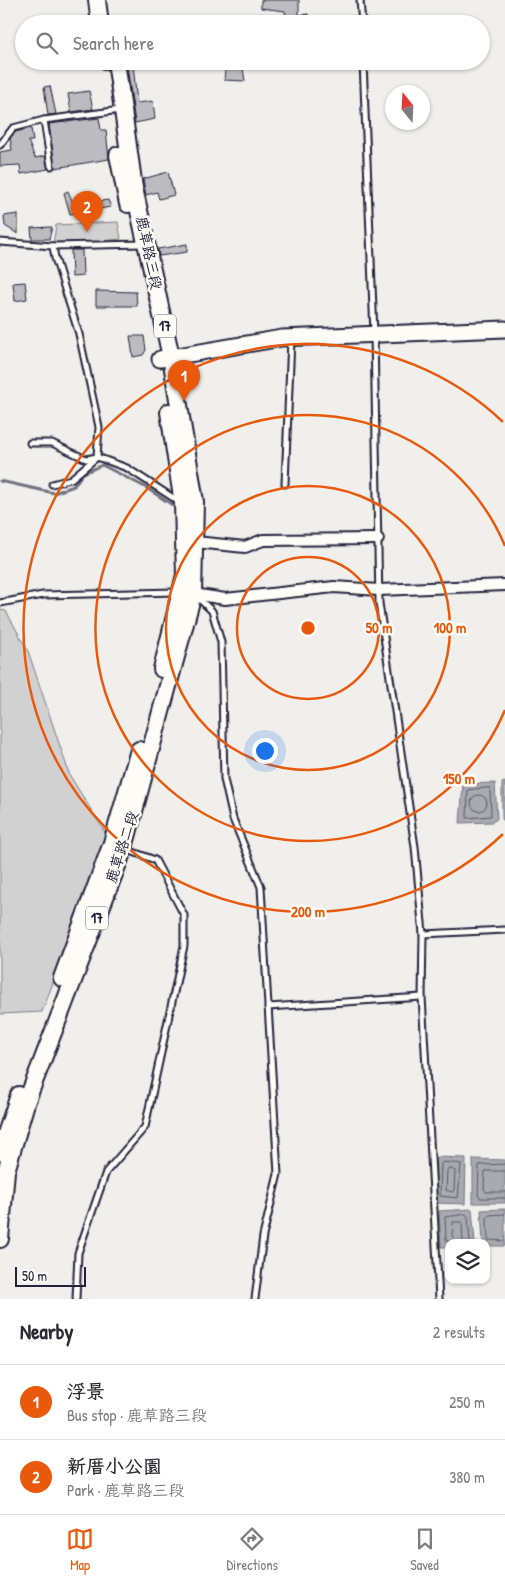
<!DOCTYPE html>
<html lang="en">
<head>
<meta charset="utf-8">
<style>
  body { margin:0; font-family:"Patrick Hand","LXGW WenKai TC",sans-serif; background:#f7f7f7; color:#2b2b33 }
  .controls { position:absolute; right:15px; bottom:15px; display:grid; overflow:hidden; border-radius:10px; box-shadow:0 1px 4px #0004 }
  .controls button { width:45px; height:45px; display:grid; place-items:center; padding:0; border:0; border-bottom:1px solid #e1e1e2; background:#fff; color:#2b2b33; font:25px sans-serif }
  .compass { position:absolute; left:385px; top:85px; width:45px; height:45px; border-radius:50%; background:#fff; box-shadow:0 1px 4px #0004; rotate:342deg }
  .scale { position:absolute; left:15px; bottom:12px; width:71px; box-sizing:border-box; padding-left:5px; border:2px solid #22223b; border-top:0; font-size:14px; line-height:18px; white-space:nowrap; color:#22223b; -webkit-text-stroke:4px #fdfcf7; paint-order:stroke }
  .you { position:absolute; left:264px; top:750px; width:18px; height:18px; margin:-12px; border:4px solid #fff; border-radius:50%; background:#1a73e8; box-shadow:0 0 0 8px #1a73e833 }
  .badge { display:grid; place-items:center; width:32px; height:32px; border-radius:50%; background:#ea580c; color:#fff; font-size:16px; font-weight:700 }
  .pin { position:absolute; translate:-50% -41px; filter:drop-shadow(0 1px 2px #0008) }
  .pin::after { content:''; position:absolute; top:26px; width:18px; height:15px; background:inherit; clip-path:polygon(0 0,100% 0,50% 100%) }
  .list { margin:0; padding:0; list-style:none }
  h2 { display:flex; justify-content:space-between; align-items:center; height:65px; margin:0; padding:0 20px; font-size:21px }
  h2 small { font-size:16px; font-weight:400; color:#7c7c81 }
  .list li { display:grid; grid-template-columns:32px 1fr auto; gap:15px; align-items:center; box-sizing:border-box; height:75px; padding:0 20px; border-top:1px solid #e1e1e2 }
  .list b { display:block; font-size:19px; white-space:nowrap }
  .list p { margin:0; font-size:16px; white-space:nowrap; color:#7c7c81 }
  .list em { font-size:16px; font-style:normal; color:#7c7c81 }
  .icon { flex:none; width:28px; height:28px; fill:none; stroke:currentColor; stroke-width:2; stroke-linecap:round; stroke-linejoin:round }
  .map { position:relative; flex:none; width:505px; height:1299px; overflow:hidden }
  .search { position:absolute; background:#fff; box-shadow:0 1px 4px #0004; left:15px; right:15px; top:15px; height:55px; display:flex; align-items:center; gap:12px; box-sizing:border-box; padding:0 18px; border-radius:28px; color:#7c7c81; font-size:19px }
  .sheet { height:215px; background:#fff }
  nav { display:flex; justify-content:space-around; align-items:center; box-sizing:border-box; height:70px; border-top:1px solid #e1e1e2; background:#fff; font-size:14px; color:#7c7c81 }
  nav a { display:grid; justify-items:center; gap:2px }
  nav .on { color:#ea580c }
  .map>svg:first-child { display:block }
  .green { fill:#d2d1d1; stroke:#7a7a86 }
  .water { fill:#a9a9b0; stroke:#737381 }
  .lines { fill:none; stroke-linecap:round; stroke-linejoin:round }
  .shore { stroke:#58586a; stroke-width:1 }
  .stream { stroke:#737381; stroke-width:3 }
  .building { fill:#bcbcc0; stroke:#22223b }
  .lane-casing { stroke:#22223b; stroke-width:9 }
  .street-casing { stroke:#22223b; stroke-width:14 }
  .secondary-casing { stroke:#22223b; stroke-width:19 }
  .primary-casing { stroke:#22223b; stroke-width:20 }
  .lane { stroke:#fdfcf7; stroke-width:5 }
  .street { stroke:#fdfcf7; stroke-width:10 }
  .secondary { stroke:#fdfcf7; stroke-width:15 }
  .primary { stroke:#fdfcf7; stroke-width:16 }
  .ring { fill:none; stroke:#e8590c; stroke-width:2.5 }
  .labels { text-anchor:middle; stroke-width:5; stroke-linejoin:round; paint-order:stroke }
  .shield { fill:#fdfcf7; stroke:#646373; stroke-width:1 }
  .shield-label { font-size:14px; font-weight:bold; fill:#22223b }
  .street-label { font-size:15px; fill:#22223b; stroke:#fdfcf7 }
  .centre { fill:#e8590c; stroke:#fdfcf7; stroke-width:2.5 }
  .ring-label { font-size:15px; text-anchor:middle; font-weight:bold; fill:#e8590c; stroke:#fdfcf7; stroke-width:5; stroke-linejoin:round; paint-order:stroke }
</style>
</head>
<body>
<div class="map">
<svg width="505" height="1299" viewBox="0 0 505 1299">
  <rect width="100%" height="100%" fill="#f0efec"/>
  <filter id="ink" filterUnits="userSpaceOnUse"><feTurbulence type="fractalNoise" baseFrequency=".02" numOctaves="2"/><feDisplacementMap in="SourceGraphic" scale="10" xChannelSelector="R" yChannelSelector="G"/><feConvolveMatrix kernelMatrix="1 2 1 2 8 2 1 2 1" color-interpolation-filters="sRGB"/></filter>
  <g filter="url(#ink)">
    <g class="green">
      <polygon points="118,222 121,239 53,246 56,225"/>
      <polygon points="0,610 6,611 28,651 70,776 108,837 42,1012 0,1014"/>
    </g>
    <g class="water">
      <polygon points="505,782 505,822 502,819 502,783"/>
      <polygon points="495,783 497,819 492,822 460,823 463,784"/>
      <polygon points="436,1157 466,1158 465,1204 434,1203"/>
      <polygon points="473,1159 505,1160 505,1203 473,1203"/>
      <polygon points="472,1209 475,1243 449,1243 449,1247 441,1247 439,1211"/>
      <polygon points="505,1209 505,1246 486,1246 486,1243 483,1243 481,1210"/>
    </g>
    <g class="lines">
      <g class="shore">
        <polygon points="490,788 491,816 467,818 468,790"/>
        <circle cx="479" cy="803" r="8"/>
        <polygon points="443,1162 461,1164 458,1198 440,1196 441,1164"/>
        <polyline points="505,1164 479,1165 478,1195 480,1198 505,1198"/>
        <polygon points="449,1168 455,1171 454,1190 452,1192 446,1190 447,1171"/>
        <polyline points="505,1171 485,1171 484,1189 486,1192 505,1192"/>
        <polyline points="505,1214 489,1215 487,1218 488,1240 505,1241"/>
        <polyline points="451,1243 446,1240 445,1217 466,1214 468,1217 470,1243"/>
        <polyline points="459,1243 452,1236 453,1222 462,1222 463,1243"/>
      </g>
      <polyline class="stream" points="0,481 54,493 74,486 82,474 102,465 145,487 177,508"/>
    </g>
    <g class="building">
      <polygon points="261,0 299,0 299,15 308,14 309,24 287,24 285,11 261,8"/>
      <polygon points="261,14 264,22 228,24 228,20"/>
      <polygon points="226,61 242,62 245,81 224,80"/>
      <polygon points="133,64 137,103 153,101 155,119 135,123 127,65"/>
      <polygon points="50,86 56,114 48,115 44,87"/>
      <polygon points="89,91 93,109 71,112 68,94"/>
      <polygon points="99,118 101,130 106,130 109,159 55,168 49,124"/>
      <polygon points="31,128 33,141 28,141 35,158 45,156 48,169 21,174 20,165 0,166 0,152 12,150 10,138 16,132"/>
      <polygon points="168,172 174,195 159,199 157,192 146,195 143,179"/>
      <polygon points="68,191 74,205 108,200 111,207 70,214 64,193"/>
      <polygon points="18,214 18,234 5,226 4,216"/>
      <polygon points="52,227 49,239 32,239 31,228"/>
      <polygon points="187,244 187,252 159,256 158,249"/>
      <polygon points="71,250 82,250 83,276 72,277"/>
      <polygon points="25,282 27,299 15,301 13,283"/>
      <polygon points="96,291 136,292 137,306 96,306"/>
      <polygon points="130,336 144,336 146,350 143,355 133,357"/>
    </g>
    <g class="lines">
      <g class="lane-casing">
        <g id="lane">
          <polyline points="360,0 362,24"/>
          <polyline points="363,61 374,334 379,603 415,847 423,934 422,997 439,1299"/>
          <polyline points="105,66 126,61"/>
          <polyline points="44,120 51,166"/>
          <polyline points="0,145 13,128 44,120 121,110"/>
          <polyline points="0,242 53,246 143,244"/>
          <polyline points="30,443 52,443 86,459 97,457 99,427 79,334 55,258 53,246"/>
          <polyline points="52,484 71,479 97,457 127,468 178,501"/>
          <polyline points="285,484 291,339"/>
          <polyline points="197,597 212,611 221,642 224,779 233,819 261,887 278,1174 263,1236 255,1299"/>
          <polyline points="0,603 43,595 177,592"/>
          <polyline points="423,934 505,930"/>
          <polyline points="268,1007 422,997"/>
          <polyline points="76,1299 78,1253 106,1172 145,1127 184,946 184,915 155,860 125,849"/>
        </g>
      </g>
      <g class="street-casing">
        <g id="street">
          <polyline points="195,542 245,547 263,540 378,539"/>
          <polyline points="187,593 225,599 334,587 379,590 505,585"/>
        </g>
      </g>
      <g class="secondary-casing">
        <polyline id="secondary" points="160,359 282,338 505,329"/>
      </g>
      <g class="primary-casing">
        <g id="primary">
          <polyline points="97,0 100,24"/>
          <polyline points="118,155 128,204"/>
          <polyline points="162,669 185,575 183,504 169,412"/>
          <polyline points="62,978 112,843 139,750"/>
          <polyline points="0,1152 19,1095"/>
          <polyline points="0,1239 6,1171 26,1103 124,848 193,594 195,502 171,357 134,188 116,61"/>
        </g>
      </g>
      <use href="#lane" class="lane"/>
      <use href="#street" class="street"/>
      <use href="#secondary" class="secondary"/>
      <use href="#primary" class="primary"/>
    </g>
  </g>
  <g class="ring">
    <circle cx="308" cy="628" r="71"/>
    <circle cx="308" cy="628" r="142"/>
    <path d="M505 710A213 213 0 1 1 505 546"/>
    <path d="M503 834A284 284 0 1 1 503 422"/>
  </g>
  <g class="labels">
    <g class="shield">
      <rect x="154" y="314.5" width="22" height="23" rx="4"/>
      <rect x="86" y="906.5" width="22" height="23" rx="4"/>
    </g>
    <g class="shield-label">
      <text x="165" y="331">17</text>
      <text x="97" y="923">17</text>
    </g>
    <g class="street-label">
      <text transform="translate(149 253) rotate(78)" y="5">鹿草路三段</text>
      <text transform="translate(122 847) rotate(-72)" y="5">鹿草路二段</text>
    </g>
  </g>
  <circle cx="308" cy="628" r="8" class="centre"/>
  <g class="ring-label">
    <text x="379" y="633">50 m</text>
    <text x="450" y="633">100 m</text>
    <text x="459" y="784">150 m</text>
    <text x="308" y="917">200 m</text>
  </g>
</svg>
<div class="controls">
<button><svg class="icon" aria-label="layers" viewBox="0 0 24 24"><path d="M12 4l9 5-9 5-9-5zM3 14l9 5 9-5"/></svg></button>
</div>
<svg class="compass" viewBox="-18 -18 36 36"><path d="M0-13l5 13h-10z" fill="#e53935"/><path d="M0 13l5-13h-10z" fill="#7c7c81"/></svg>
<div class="scale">50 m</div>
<div class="you"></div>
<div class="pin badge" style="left:184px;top:401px">1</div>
<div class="pin badge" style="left:87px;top:232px">2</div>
<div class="search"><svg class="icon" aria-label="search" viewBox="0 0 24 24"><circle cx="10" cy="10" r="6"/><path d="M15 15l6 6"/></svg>Search here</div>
</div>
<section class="sheet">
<h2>Nearby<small>2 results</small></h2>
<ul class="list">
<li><span class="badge">1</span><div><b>浮景</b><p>Bus stop · 鹿草路三段</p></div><em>250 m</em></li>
<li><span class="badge">2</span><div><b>新厝小公園</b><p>Park · 鹿草路三段</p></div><em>380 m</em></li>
</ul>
</section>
<nav>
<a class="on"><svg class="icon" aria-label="map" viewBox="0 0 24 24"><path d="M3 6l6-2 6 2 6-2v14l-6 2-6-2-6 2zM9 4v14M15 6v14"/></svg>Map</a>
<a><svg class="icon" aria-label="directions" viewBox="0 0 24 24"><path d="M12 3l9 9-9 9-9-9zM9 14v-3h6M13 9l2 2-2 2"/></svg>Directions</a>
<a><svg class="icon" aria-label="saved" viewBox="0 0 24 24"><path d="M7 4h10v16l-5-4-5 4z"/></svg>Saved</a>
</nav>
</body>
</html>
